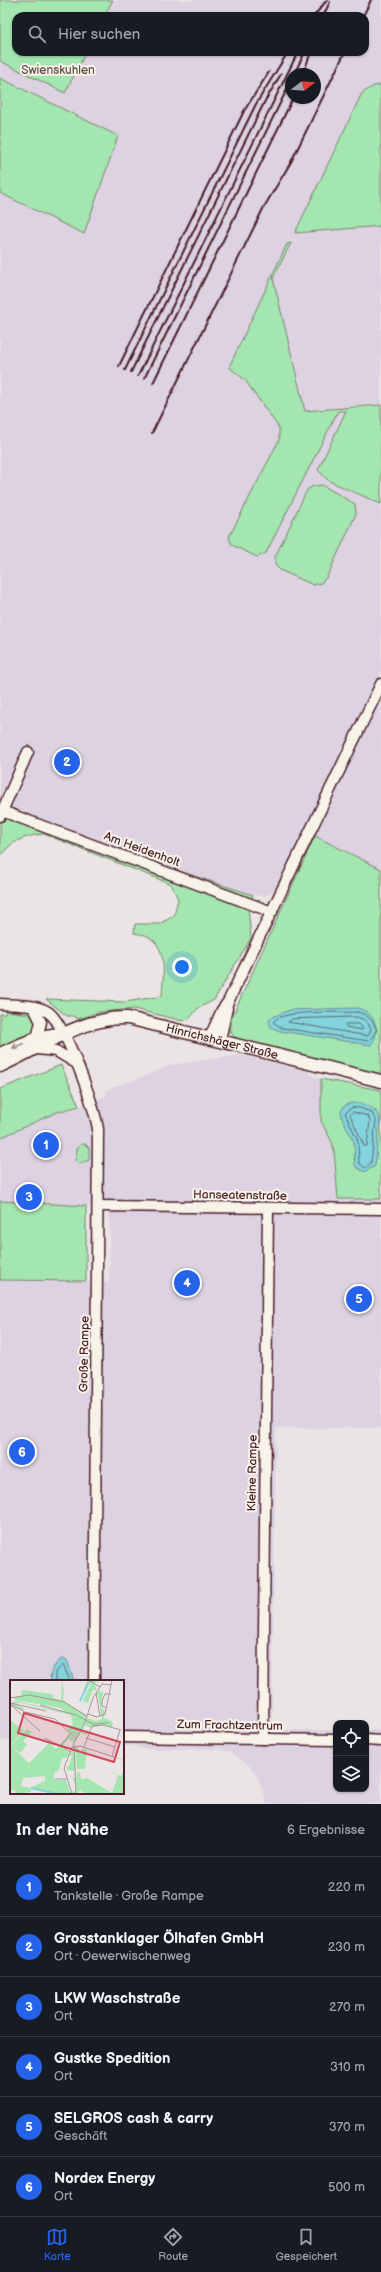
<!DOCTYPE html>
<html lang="de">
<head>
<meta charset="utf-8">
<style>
  body { margin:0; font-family:"Balsamiq Sans",sans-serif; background:#242831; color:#f1f3f6 }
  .controls { position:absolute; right:12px; bottom:12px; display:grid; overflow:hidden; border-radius:8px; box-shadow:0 1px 3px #0004 }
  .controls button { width:36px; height:36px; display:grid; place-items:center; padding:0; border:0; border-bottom:1px solid #363941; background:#171b24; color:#f1f3f6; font:20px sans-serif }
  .compass { position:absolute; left:285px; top:68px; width:36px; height:36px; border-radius:50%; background:#171b24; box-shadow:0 1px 3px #0004; rotate:73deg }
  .you { position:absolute; left:182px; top:967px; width:14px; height:14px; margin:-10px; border:3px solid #fff; border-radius:50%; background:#1a73e8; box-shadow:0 0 0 6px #1a73e833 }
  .badge { display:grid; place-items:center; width:26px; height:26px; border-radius:50%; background:#2563eb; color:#fff; font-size:13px; font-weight:700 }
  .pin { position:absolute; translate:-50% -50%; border:2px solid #fff; box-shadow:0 1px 4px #0006 }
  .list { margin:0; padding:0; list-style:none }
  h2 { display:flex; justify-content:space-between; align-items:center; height:52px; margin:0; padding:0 16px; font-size:17px }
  h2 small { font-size:13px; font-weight:400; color:#9ea1a6 }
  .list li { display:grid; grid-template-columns:26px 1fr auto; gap:12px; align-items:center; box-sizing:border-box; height:60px; padding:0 16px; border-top:1px solid #363941 }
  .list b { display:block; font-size:15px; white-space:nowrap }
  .list p { margin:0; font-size:13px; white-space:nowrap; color:#9ea1a6 }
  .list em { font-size:13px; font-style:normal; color:#9ea1a6 }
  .icon { flex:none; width:22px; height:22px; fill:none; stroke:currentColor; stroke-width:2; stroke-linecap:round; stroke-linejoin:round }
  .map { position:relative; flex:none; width:381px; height:1804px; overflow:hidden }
  .search { position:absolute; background:#171b24; box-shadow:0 1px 3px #0004; left:12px; right:12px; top:12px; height:44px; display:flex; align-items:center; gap:10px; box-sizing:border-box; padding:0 14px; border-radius:12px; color:#9ea1a6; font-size:15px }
  .sheet { height:412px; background:#171b24 }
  nav { display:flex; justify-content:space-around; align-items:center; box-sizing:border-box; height:56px; border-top:1px solid #363941; background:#171b24; font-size:11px; color:#9ea1a6 }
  nav a { display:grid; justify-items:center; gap:2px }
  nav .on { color:#2563eb }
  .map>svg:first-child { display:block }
  .built { fill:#ddd2e1; fill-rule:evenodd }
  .green { fill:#a4e6af; stroke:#77826d; fill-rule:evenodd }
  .water { fill:#83d4dc; stroke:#6c8c95 }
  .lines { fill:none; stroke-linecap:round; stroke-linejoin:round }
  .shore { stroke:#616772; stroke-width:1 }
  .minor-casing { stroke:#4a1f2b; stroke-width:13 }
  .major-casing { stroke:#4a1f2b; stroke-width:15 }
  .minor { stroke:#f7f3e8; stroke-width:10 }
  .major { stroke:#f7f3e8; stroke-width:12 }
  .rail { stroke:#4a1f2b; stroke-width:2 }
  .oneway { stroke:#a0898a }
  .labels { text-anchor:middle; stroke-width:4; stroke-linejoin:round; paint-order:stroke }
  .park-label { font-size:12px; fill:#60514c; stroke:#f7f3e8 }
  .street-label { font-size:12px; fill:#4a1f2b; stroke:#f7f3e8 }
  .inset-river { fill:none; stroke:#83d4dc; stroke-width:2 }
  .inset-road { fill:none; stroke:#ab959b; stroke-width:1 }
  .view { fill:#d1495b; fill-opacity:0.15; stroke:#d1495b; stroke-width:2 }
  .inset-edge { fill:none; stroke:#4a1f2b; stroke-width:2 }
</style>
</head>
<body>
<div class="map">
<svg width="381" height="1804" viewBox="0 0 381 1804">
  <rect width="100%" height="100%" fill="#ebe4e5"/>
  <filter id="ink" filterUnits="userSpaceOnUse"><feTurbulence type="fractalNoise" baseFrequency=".025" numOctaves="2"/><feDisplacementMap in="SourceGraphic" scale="8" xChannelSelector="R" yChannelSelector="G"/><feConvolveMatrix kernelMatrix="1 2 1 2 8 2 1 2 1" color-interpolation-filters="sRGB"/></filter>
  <g filter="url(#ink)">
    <g class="built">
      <path d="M113,0H381V673L279,889L264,896L253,895L122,852L35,819L0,803V61L65,93L86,52H365V16H104ZM291,74H315V98H291Z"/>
      <polygon points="381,696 381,869 315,836"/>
      <polygon points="239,1055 307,1070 312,1076 321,1079 321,1121 332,1142 334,1151 338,1199 381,1199 381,1428 276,1428 272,1727 278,1730 336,1730 336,1789 366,1789 366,1730 381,1730 381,1804 267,1804 259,1780 251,1767 231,1752 219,1749 145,1749 134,1746 123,1746 123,1681 11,1681 11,1740 0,1740 0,1280 109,1282 110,1220 106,1210 86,1206 0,1201 0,1138 57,1112 75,1108 108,1095 106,1090 148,1075 170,1065"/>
    </g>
    <g class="green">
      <polygon points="0,0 113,0 104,16 16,16 16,52 86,52 65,93 0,61"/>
      <polygon points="0,78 118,136 84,234 0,193"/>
      <polygon points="381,85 381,226 295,233 362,93 374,86"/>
      <polygon points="291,243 273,278 305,411 381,405 381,504 329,481 318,470 346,411 338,411 266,553 257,557 232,545 229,537 279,440 279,428 245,380 229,367 287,244"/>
      <polygon points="322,485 355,504 356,514 327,577 321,583 313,585 280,570 275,565 275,557 307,490 313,486"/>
      <path d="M0,803C82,841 167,867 253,895L248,907L251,938L214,1000L197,1009L190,1018L183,1021L134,1009L100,1012L78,1019L73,1016H67L46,999L125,1002L162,996C163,977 168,948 149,937C145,934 138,934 134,933L135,924H159L174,916L178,899L171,884L44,834C25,836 13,840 0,856Z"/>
      <polygon points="315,836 381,869 381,1078 240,1042 231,1033 231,1019"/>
      <polygon points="6,1011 31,1014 36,1019 36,1030 32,1036 0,1049 0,1014 5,1014"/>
      <polygon points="61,1065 79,1106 57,1112 0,1138 0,1089"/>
      <path d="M321,1079L381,1090V1199H338L334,1151L332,1142L321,1121ZM360,1103L376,1111L354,1160L356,1151L354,1142Z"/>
      <polygon points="81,1144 85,1144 89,1148 89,1160 79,1164 75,1160 77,1149"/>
      <polygon points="0,1201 86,1206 86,1281 0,1280"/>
    </g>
    <g class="water">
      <path d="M357,1008C376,1012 381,1032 371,1045L280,1031L271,1027L269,1022L270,1018L290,1010Z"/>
      <path d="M351,1103C363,1103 374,1106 380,1118L375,1166L364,1172L355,1166L354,1142L342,1118L341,1111L344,1106Z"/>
      <path d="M63,1658L67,1660L74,1681H51C48,1673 55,1663 63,1658Z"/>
    </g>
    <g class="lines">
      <g class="shore">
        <path d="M357,1012C368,1014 373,1021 377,1030L369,1041L282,1028L273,1022C282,1009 340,1013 357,1012Z"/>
        <path d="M357,1017C365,1019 369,1023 371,1030L368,1036L288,1022L292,1019Z"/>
        <polygon points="346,1024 359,1024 363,1029 361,1030 346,1027"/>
        <polygon points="360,1108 371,1112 376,1120 371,1163 365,1168 359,1163 358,1141 345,1113 351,1108"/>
        <polygon points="353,1112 368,1116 370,1120 367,1146 364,1146 350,1115"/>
        <polyline points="55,1681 55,1673 63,1664 70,1681"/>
      </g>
      <g class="minor-casing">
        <g id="minor">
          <polyline points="2,811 272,912"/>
          <polyline points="0,816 28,752"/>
          <path d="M0,1004C14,1005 36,1004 48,1012C66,1024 94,1106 98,1129L94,1681"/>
          <polyline points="34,1008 41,1022 37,1038"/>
          <polyline points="210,1037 222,1010 228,1002 381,684"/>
          <polyline points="220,1040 227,1008"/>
          <polyline points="37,1049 56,1051 76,1063"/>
          <polyline points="98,1206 381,1209"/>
          <polyline points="123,1737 336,1740"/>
          <polyline points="263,1739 268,1208"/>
          <polyline points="366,1740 381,1741"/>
        </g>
      </g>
      <g class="major-casing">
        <g id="major">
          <path d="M0,1054C20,1045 39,1035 62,1034"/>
          <path id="s1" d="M0,1066C40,1048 84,1016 128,1018L381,1081"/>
        </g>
      </g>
      <use href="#minor" class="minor"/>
      <use href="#major" class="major"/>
      <g class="rail">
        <polyline points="314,16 327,0"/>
        <polyline points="323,16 330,2"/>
        <polyline points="363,16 371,0"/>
        <polyline points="294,74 305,52"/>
        <polyline points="303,74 311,52"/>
        <polyline points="119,366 244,111 269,72"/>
        <polyline points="125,370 256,104 288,52"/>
        <polyline points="131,372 265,101 281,74"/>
        <polyline points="138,376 298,52"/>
        <polyline points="144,379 291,81"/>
        <polyline points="153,383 293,98"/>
        <polyline points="152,433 264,207 291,162 345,52"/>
      </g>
    </g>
    <defs><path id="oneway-shaft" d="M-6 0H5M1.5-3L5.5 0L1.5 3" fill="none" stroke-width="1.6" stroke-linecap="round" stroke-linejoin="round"/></defs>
    <use class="oneway" href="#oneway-shaft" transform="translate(18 1046) rotate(156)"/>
  </g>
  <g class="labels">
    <g class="park-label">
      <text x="58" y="74">Swienskuhlen</text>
    </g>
    <g class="street-label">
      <text transform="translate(142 849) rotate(20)" y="4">Am Heidenholt</text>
      <text dy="4" stroke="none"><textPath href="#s1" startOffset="235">Hinrichshäger Straße</textPath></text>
      <text transform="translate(240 1195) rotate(1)" y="4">Hanseatenstraße</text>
      <text transform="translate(84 1354) rotate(-89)" y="4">Große Rampe</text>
      <text transform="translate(252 1473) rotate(-89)" y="4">Kleine Rampe</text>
      <text transform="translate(230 1725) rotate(1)" y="4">Zum Frachtzentrum</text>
    </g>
  </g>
  <g transform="translate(10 1680)">
    <rect width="114" height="114" fill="#ebe4e5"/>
    <path d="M52,0L54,12L53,20L77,36L76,40L68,36L76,41L72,49L78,52L77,55L70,53L67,58L57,50L63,44L61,35L11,23L4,24L14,28L13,31L0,23L6,21L56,32L51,28L5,20V17L11,16L12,10L42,14L44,18L51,20ZM77,0H90L84,4L87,9L85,11L83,9L78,23L73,21L81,3L79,2L70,21ZM88,11L93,12L91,26L95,32L94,38L103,42L102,47L95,45L80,48L75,45L77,38L86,41L92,39L88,15L85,14ZM0,40L14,51L1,65V66L17,49L22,52L13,61L17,65L10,73L2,67L19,83L39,63L46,69L59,54L64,58L65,60L62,67L63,61H60L59,58L53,64L59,74L56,78H52L49,90L44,93V100H56L60,112L65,111L66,106L62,97L65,98V91L57,90L56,87L59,86L62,76L59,75L63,68L67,104L66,114H43L21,109V112L33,114L20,112L6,114L5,111L0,110ZM35,96V101L20,108L11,106L13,98ZM65,67H68L70,73L73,68L77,69L75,89H67ZM103,76L113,80L108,95L111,96L114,89V114H76L70,110L67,114V93L70,92L71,99L77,98L102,113L108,96L98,90L108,95L113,81Z" fill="#a4e6af" fill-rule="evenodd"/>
    <path class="inset-river" d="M70,21L79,2M21,108L44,113"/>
    <path class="inset-road" d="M78,0L90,7M86,13L90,36M0,18L19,15L54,22L77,36M0,23L36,31M0,24L15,32L45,39L66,59M1,25L30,51M30,25L66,35L83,44L98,43M97,28L92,26V21L95,14H101M78,34L87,37L95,34L101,5M34,58L49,65M76,58L105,67M50,65L60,72M51,66L61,53M74,67L82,46L93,45L111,50M102,76L110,50M45,99H58M62,114L54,88L62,67L70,66L104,77M66,114L64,63L74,45L83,18L92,4L101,5L102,0"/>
    <path class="view" d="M14,33L110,62L104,82L8,53Z"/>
    <rect width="114" height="114" class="inset-edge"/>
  </g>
</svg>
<div class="controls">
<button><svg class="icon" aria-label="locate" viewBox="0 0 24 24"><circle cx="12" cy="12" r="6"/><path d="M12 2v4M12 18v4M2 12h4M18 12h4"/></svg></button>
<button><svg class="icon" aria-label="layers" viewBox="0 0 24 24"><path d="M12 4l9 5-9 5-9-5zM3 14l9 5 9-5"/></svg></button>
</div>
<svg class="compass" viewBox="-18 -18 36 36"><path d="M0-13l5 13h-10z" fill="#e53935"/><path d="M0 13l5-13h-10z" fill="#9ea1a6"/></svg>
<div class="you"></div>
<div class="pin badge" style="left:46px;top:1145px">1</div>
<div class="pin badge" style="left:67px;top:762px">2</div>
<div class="pin badge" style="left:29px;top:1197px">3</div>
<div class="pin badge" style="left:187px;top:1283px">4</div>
<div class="pin badge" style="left:359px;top:1299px">5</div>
<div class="pin badge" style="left:22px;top:1452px">6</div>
<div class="search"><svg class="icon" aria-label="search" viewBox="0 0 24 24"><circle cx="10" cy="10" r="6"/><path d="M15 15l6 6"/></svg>Hier suchen</div>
</div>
<section class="sheet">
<h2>In der Nähe<small>6 Ergebnisse</small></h2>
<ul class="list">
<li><span class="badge">1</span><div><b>Star</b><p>Tankstelle · Große Rampe</p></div><em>220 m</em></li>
<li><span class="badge">2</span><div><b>Grosstanklager Ölhafen GmbH</b><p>Ort · Oewerwischenweg</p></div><em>230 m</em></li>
<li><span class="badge">3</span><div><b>LKW Waschstraße</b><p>Ort</p></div><em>270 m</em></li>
<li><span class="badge">4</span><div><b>Gustke Spedition</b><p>Ort</p></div><em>310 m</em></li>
<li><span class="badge">5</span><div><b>SELGROS cash &amp; carry</b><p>Geschäft</p></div><em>370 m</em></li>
<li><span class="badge">6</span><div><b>Nordex Energy</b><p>Ort</p></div><em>500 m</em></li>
</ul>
</section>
<nav>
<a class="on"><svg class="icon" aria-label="map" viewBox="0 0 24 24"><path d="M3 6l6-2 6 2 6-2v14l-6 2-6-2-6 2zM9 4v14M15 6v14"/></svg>Karte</a>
<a><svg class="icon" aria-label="directions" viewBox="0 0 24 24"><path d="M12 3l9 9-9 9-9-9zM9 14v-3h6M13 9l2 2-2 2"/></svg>Route</a>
<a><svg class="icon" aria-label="saved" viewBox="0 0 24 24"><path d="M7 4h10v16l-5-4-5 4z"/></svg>Gespeichert</a>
</nav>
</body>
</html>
